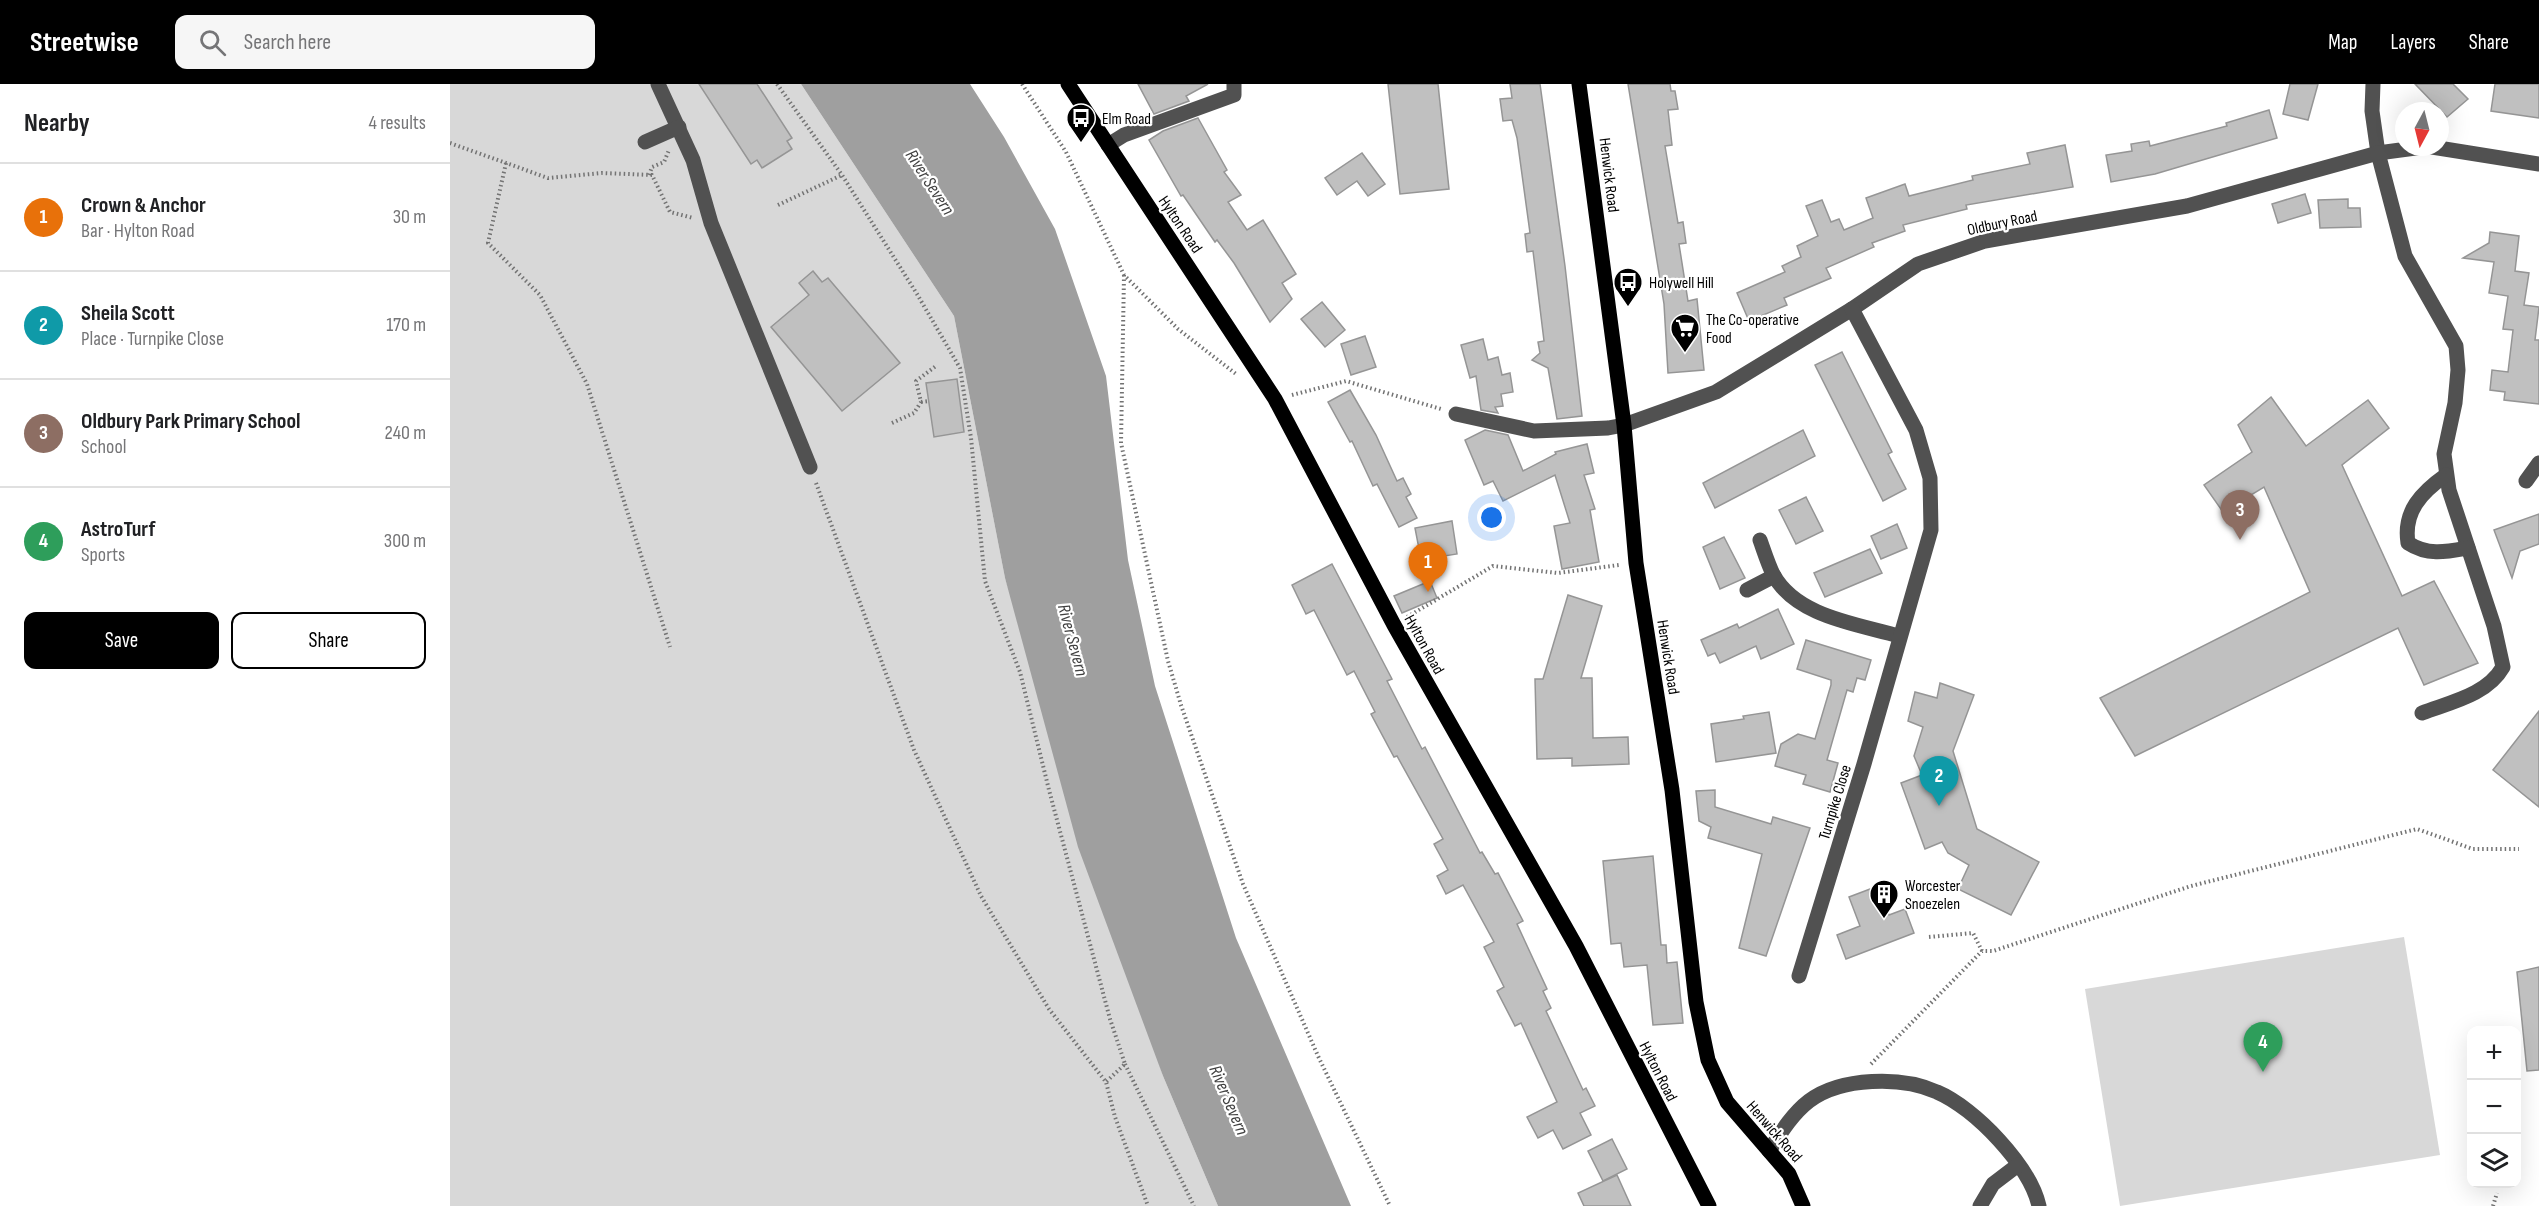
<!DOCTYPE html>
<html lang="en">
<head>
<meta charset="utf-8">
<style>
  body { margin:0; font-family:"Sofia Sans Condensed",sans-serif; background:#f6f6f6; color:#202124 }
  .controls { position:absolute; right:18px; bottom:18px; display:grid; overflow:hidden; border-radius:12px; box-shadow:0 6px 24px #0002 }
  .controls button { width:54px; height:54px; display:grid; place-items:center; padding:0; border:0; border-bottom:2px solid #e0e0e0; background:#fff; color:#202124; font:30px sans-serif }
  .compass { position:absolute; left:1945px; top:18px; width:54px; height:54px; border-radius:50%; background:#fff; box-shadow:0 6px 24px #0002; rotate:187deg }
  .you { position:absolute; left:1042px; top:434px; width:21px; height:21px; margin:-15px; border:4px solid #fff; border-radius:50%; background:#1a73e8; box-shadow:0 0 0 9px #1a73e833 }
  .badge { display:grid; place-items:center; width:39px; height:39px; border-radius:50%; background:#000; color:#fff; font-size:20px; font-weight:700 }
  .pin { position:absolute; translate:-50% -50px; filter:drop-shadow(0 2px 3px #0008) }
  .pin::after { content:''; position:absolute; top:32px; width:21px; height:18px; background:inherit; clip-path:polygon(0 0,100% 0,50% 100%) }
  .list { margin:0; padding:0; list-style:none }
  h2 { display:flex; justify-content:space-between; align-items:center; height:78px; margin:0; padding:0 24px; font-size:26px }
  h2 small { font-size:20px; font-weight:400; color:#757577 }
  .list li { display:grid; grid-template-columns:39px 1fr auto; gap:18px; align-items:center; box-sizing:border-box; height:108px; padding:0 24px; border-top:2px solid #e0e0e0 }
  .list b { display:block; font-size:22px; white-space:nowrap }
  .list p { margin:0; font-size:20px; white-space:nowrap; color:#757577 }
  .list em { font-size:20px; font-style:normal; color:#757577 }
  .actions { display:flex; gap:12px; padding:18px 24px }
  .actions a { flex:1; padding:14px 0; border:2px solid #000; border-radius:12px; text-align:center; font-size:21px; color:#000 }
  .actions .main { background:#000; color:#fff }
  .icon { flex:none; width:33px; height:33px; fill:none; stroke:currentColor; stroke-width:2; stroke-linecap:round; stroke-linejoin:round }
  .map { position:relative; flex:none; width:2089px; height:1122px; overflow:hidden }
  header { display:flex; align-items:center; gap:36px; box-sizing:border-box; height:84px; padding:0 30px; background:#000; color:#fff }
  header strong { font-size:28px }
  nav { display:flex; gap:33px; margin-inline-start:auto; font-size:21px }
  .search { width:420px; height:54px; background:#f6f6f6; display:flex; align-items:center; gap:15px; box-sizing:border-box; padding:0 21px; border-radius:12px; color:#757577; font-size:22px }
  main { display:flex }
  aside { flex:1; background:#fff }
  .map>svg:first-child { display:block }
  .green { fill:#d8d8d8 }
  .water { fill:#9f9f9f }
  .building { fill:#c0c0c0; stroke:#959595; stroke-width:1.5 }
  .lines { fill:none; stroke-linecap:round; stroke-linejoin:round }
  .path { stroke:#737373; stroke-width:4; stroke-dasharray:1.5 3; stroke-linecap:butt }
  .minor { stroke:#515151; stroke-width:15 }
  .major { stroke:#000; stroke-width:15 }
  .labels { text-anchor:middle; stroke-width:4.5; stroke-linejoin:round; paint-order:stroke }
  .poi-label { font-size:16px; fill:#000; stroke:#fff; text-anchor:start }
  .street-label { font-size:16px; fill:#000; stroke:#fff }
  .water-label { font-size:18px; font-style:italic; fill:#404040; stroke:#fff }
</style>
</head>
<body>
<header>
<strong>Streetwise</strong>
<div class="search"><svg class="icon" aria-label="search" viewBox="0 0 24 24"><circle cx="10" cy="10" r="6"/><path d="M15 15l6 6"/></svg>Search here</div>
<nav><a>Map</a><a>Layers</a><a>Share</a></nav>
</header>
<main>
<aside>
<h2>Nearby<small>4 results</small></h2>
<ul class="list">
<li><span class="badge" style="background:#e8710a">1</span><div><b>Crown &amp; Anchor</b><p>Bar · Hylton Road</p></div><em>30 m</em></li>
<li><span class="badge" style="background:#0f9aa8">2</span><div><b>Sheila Scott</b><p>Place · Turnpike Close</p></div><em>170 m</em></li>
<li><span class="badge" style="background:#8d6e63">3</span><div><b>Oldbury Park Primary School</b><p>School</p></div><em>240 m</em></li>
<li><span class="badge" style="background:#2e9e5b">4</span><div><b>AstroTurf</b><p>Sports</p></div><em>300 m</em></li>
</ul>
<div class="actions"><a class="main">Save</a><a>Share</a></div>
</aside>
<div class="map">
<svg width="2089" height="1122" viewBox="0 0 2089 1122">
  <rect width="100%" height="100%" fill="#fff"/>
  <g class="green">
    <polygon points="0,0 351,0 504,232 555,494 713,992 768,1122 0,1122"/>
    <polygon points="1954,853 1990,1071 1670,1122 1635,905"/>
  </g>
  <polygon class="water" points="351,0 520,0 554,53 605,145 656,292 678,476 705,602 786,854 901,1122 768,1122 713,992 628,763 555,494 504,232"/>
  <g class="building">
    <polygon points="249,0 307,0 342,54 337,57 342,65 312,84 307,76 301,80"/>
    <polygon points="688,0 758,0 736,12 739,17 704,30"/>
    <polygon points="938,0 988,0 999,105 950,110"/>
    <polygon points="1060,0 1090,0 1115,182 1132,332 1107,335 1098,284 1082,276 1090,269 1088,258 1094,257 1083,167 1077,168 1075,150 1080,149 1067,54 1062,36 1053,37 1050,15 1062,14"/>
    <polygon points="1178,0 1220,0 1221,7 1225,7 1228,25 1218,26 1222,61 1215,62 1228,139 1233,138 1236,159 1229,160 1238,217 1247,215 1254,286 1218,289 1214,220"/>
    <polygon points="1840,0 1868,0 1858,36 1833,30"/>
    <polygon points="1965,0 2003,0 2018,15 1997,33"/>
    <polygon points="2045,0 2089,0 2089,34 2041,27"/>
    <polygon points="1819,26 1827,54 1705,90 1661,98 1656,71 1682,67 1681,60 1699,57 1700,62 1777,42 1776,39"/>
    <polygon points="748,34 777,86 774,88 791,111 778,118 797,146 813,136 846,190 832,199 842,215 820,238 784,179 767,156 765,158 733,111 731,112 699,56 713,47"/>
    <polygon points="1615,61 1623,103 1516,121 1517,125 1453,141 1455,147 1422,159 1424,163 1376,184 1381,194 1334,214 1337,221 1299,237 1287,209 1335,188 1332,182 1351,173 1347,162 1368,152 1356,122 1372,116 1381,138 1389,135 1394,146 1423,134 1416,114 1455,100 1459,112 1523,96 1522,92 1580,80 1577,69"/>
    <polygon points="912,69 935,100 918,112 907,97 887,111 875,94"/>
    <polygon points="1855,110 1861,129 1828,139 1822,120"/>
    <polygon points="1898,115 1898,124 1910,124 1911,143 1870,144 1868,116"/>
    <polygon points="2040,148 2069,152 2065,187 2079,189 2074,221 2089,223 2085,256 2089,256 2089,320 2054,316 2055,308 2040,306 2042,286 2058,288 2063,246 2053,245 2058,212 2039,209 2044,178 2013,174 2039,159"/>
    <polygon points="363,187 372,198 378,194 450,279 392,327 321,243 359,211 349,199"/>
    <polygon points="872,218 895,246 875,263 851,235"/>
    <polygon points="915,252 926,283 901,291 891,260"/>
    <polygon points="1033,255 1038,276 1048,273 1052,291 1060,289 1063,308 1051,310 1053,322 1045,323 1048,329 1031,326 1026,292 1020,294 1011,261"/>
    <polygon points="1392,268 1442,368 1438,370 1456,405 1433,417 1365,281"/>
    <polygon points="507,295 514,348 484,353 476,299"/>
    <polygon points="900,306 926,351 947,397 953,394 961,410 956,413 967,434 949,443 927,400 923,402 902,357 900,358 878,318"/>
    <polygon points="1821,313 1856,362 1918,316 1939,344 1892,381 1952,512 1984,497 2028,579 1974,601 1948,544 1685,672 1650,614 1860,508 1814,403 1773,428 1754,401 1802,368 1788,341"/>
    <polygon points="1035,346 1058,351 1073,387 1106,370 1105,368 1137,360 1144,389 1134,391 1145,425 1140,426 1149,478 1112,485 1104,442 1120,439 1105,391 1053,417 1043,397 1034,401 1015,356"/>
    <polygon points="1353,346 1365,372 1265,424 1253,399"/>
    <polygon points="1356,413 1373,447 1346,460 1329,426"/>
    <polygon points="2089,430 2089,460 2070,467 2062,494 2044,446"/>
    <polygon points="1002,437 1007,470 982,474 980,463 969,465 965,444"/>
    <polygon points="1447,440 1457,464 1431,475 1421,452"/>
    <polygon points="1274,453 1295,494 1270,505 1253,463"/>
    <polygon points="1420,465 1432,489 1375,513 1364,489"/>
    <polygon points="882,480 942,595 937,597 972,665 975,663 1030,769 1032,768 1045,790 1048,789 1073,837 1067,840 1097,905 1093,907 1101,924 1096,927 1133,1006 1136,1004 1145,1022 1130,1029 1141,1051 1113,1065 1103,1046 1088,1054 1077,1033 1107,1018 1071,939 1065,942 1047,907 1054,903 1034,863 1044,858 1013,801 996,810 987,792 998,786 984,760 993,755 947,672 944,673 921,630 925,628 904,587 897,591 864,526 856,530 842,501"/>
    <polygon points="980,497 987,514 952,529 944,512"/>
    <polygon points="1118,511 1152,522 1131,594 1142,594 1143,654 1178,653 1179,680 1122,682 1122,674 1087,675 1085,595 1093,595"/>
    <polygon points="1328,525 1344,560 1311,575 1306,562 1270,579 1265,569 1258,572 1251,556 1287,540 1289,544"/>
    <polygon points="1356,556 1421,576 1415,596 1407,594 1403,608 1397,606 1377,676 1388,679 1380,708 1353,700 1356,691 1325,682 1331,660 1348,650 1365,655 1381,601 1381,596 1347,585"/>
    <polygon points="1490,599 1524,611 1503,667 1527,745 1589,778 1561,831 1508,805 1519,781 1498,769 1492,758 1475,765 1451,699 1472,691 1464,672 1473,643 1458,637 1465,608 1487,614"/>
    <polygon points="2089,627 2089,723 2043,686"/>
    <polygon points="1319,628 1326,669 1266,678 1261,640 1294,635 1293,632"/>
    <polygon points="1265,706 1265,723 1321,740 1323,733 1360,744 1316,872 1289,864 1312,770 1258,754 1261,743 1249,737 1246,707"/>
    <polygon points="1203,772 1211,861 1216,861 1217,879 1227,878 1233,939 1203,941 1197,881 1174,883 1171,859 1161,860 1153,777"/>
    <polygon points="1428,802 1439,831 1455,825 1464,849 1396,875 1387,851 1410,842 1399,813"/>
    <polygon points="2089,883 2089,986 2077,987 2067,888"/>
    <polygon points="1162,1055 1177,1085 1153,1097 1138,1067"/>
    <polygon points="1167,1091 1181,1122 1134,1122 1128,1109"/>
  </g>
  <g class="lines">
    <g class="path">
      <polyline points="327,0 392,91 467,210 510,284 521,354 535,497 570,588 599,706 660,935 675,980 656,998"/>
      <polyline points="572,0 616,68 674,191 728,245 786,290"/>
      <polyline points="0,59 98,94 152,89 202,91 220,128 243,134"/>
      <polyline points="56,79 38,159 90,211 137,300 220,563"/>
      <polyline points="199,91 202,83 214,78 219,66"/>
      <polyline points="328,121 392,91"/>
      <polyline points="674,191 671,359 718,577 731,621 793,800 868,972 940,1122"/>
      <polyline points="842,311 896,297 991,325"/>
      <polyline points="471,318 479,317"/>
      <polyline points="442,339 464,329 471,318 466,297 486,282"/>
      <polyline points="366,399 464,666 531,812 599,925 656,998 665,1033 698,1122"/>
      <polyline points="957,533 1043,482 1108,489 1169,481"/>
      <polyline points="1479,853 1523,849 1532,867"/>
      <polyline points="675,980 744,1122"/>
      <polyline points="1421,980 1532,867 1543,867 1741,802 1967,745 2023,765 2069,765"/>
      <polyline points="2043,1122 2047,1109"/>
    </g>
    <g class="minor">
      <polyline points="208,0 243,76 261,139 360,383"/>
      <path d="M1923,0L1922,27L1928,69L1955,172L2006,262L2008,286L2005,319L1994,370L1999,406L2044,542L2053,583C2037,611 2001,618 1972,629"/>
      <polyline points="195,58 229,43"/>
      <polyline points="658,61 674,51 784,11 784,0"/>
      <polyline points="1982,63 2089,80"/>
      <polyline points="1006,330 1084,347 1158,344 1174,341 1266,308 1402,225 1468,180 1535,157 1737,122 1928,69 1973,63"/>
      <path d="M1996,391C1972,408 1953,427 1958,459C1978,472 1996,468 2018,464"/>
      <polyline points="2076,397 2089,379"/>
      <path d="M1310,456C1314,467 1318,480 1323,490C1346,533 1408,540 1449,552"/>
      <polyline points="1297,506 1324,492"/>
      <polyline points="1349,892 1414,680 1481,446 1480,394 1466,346 1402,225"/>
      <path d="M1319,1067C1330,1050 1342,1030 1359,1017C1391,993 1452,992 1487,1008C1525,1024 1580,1082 1589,1122"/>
      <polyline points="1530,1122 1543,1100 1568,1081"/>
    </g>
    <g class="major">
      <polyline points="618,0 825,315 944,541 1126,862 1259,1122"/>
      <polyline points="1129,0 1174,341 1186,479 1222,706 1246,918 1258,976 1277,1018 1339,1090 1353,1122"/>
    </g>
  </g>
  <defs>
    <g id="bus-pin" transform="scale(1.5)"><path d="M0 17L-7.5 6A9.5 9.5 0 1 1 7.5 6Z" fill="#000" stroke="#fff"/><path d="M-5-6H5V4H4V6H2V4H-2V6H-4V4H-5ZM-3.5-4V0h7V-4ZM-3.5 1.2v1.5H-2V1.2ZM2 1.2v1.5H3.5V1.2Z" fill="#fff"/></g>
    <g id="supermarket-pin" transform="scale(1.5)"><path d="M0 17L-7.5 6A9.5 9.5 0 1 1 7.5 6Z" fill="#000" stroke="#fff"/><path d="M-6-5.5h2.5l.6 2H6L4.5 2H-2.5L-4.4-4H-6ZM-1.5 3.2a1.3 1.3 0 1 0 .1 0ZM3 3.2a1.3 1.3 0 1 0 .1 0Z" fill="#fff"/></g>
    <g id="building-pin" transform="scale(1.5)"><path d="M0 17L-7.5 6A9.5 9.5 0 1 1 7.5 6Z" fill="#000" stroke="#fff"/><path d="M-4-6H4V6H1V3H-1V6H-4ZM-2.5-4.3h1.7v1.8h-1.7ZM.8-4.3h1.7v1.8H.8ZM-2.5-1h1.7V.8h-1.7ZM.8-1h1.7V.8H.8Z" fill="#fff"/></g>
  </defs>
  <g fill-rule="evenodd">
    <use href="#bus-pin" x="631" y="34"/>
    <use href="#bus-pin" x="1178" y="198"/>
    <use href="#supermarket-pin" x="1235" y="244"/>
    <use href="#building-pin" x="1434" y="810"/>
  </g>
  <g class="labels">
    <g class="poi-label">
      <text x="652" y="40">Elm Road</text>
      <text x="1199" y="204">Holywell Hill</text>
      <text x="1256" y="241">The Co-operative<tspan x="1256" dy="18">Food</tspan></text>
      <text x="1455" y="807">Worcester<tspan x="1455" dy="18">Snoezelen</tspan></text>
    </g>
    <g class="street-label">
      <text transform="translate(1160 91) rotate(83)" y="6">Henwick Road</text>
      <text transform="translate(1552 138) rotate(-12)" y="6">Oldbury Road</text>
      <text transform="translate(731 140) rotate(56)" y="6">Hylton Road</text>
      <text transform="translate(975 560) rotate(61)" y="6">Hylton Road</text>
      <text transform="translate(1219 573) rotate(81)" y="6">Henwick Road</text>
      <text transform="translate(1384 718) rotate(-73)" y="6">Turnpike Close</text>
      <text transform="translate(1209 987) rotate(63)" y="6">Hylton Road</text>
      <text transform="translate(1325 1047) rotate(49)" y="6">Henwick Road</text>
    </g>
    <g class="water-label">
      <text transform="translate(480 98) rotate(57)" y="6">River Severn</text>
      <text transform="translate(623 556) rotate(75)" y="6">River Severn</text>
      <text transform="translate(779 1016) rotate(67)" y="6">River Severn</text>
    </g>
  </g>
</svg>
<div class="controls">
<button>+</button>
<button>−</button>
<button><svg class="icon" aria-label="layers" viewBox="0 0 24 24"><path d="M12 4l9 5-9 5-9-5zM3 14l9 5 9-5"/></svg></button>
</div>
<svg class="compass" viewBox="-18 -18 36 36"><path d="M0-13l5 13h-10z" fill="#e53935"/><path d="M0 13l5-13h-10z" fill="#757577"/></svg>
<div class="you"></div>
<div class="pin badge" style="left:978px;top:508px;background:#e8710a">1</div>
<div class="pin badge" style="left:1489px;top:722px;background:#0f9aa8">2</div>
<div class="pin badge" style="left:1790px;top:456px;background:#8d6e63">3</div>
<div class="pin badge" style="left:1813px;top:988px;background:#2e9e5b">4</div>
</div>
</main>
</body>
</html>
